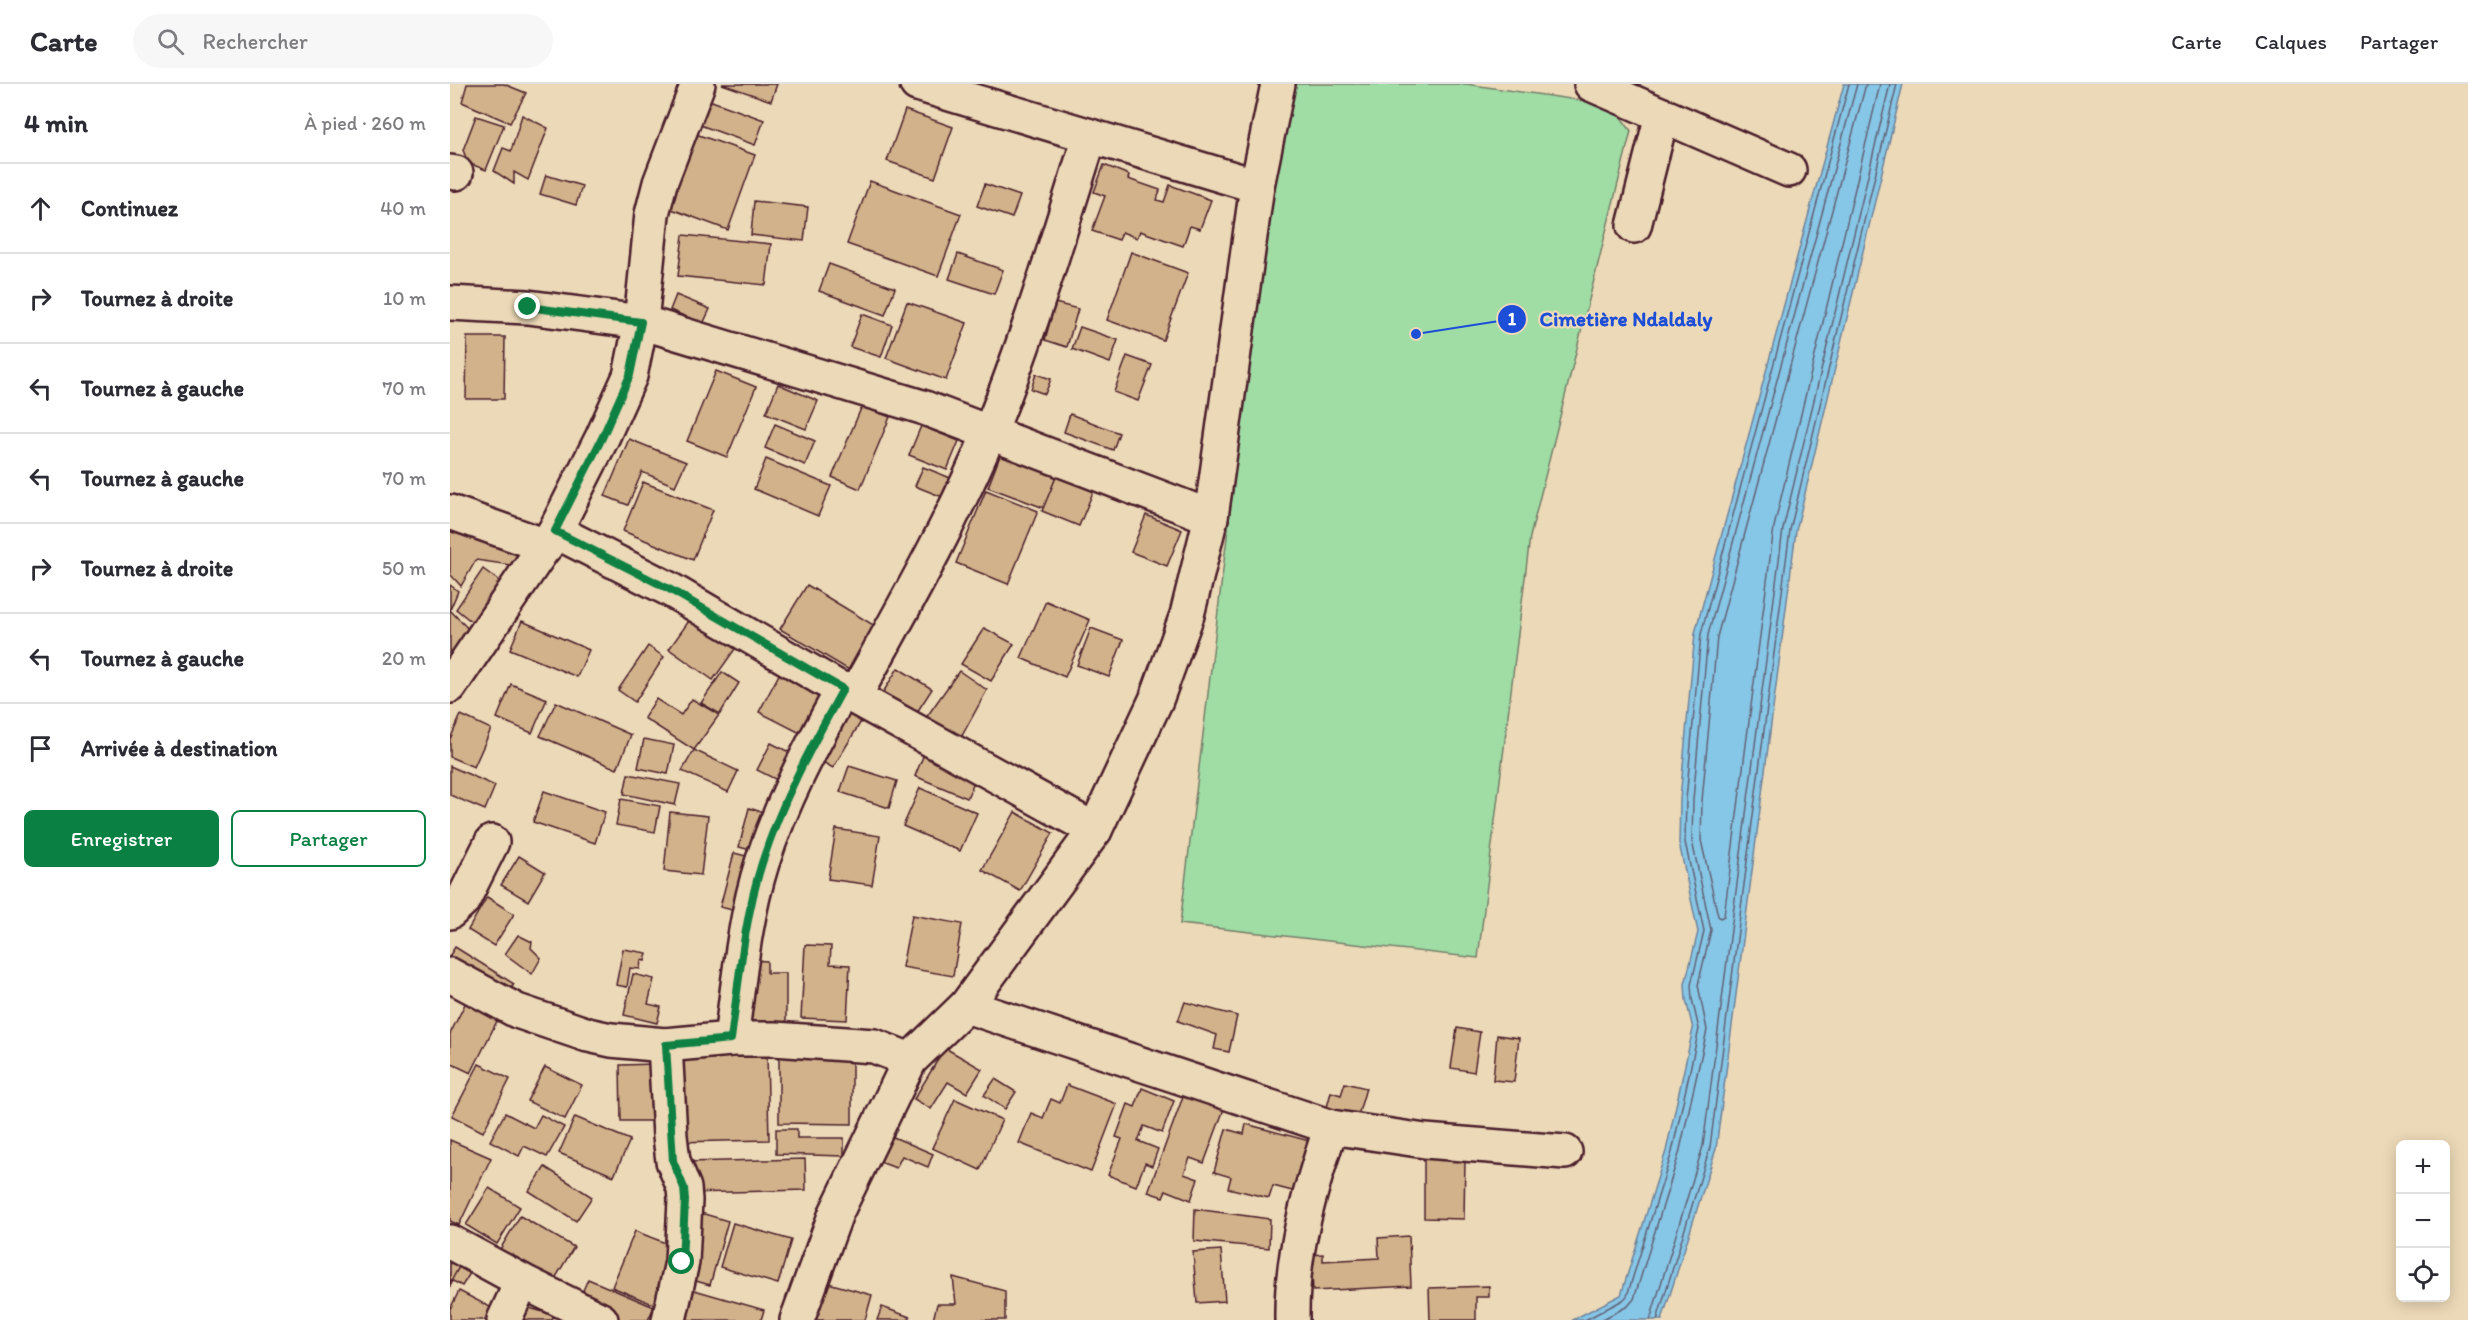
<!DOCTYPE html>
<html lang="fr">
<head>
<meta charset="utf-8">
<style>
  body { margin:0; font-family:Itim,sans-serif; background:#f7f7f7; color:#2b2b33 }
  .controls { position:absolute; right:18px; bottom:18px; display:grid; overflow:hidden; border-radius:9px; box-shadow:0 3px 15px #0003 }
  .controls button { width:54px; height:54px; display:grid; place-items:center; padding:0; border:0; border-bottom:2px solid #e1e1e2; background:#fff; color:#2b2b33; font:30px sans-serif }
  .stop { position:absolute; width:18px; height:18px; margin:-14px; border:4px solid #0b8043; border-radius:50%; background:#fff }
  .stop.end { background:#0b8043; border-color:#fff; box-shadow:0 2px 6px #0008 }
  .list { margin:0; padding:0; list-style:none }
  h2 { display:flex; justify-content:space-between; align-items:center; height:78px; margin:0; padding:0 24px; font-size:26px }
  h2 small { font-size:20px; font-weight:400; color:#7c7c81 }
  .list li { display:grid; grid-template-columns:39px 1fr auto; gap:18px; align-items:center; box-sizing:border-box; height:90px; padding:0 24px; border-top:2px solid #e1e1e2 }
  .list b { display:block; font-size:22px; white-space:nowrap }
  .list em { font-size:20px; font-style:normal; color:#7c7c81 }
  .actions { display:flex; gap:12px; padding:18px 24px }
  .actions a { flex:1; padding:14px 0; border:2px solid #0b8043; border-radius:9px; text-align:center; font-size:21px; color:#0b8043 }
  .actions .main { background:#0b8043; color:#fff }
  .icon { flex:none; width:33px; height:33px; fill:none; stroke:currentColor; stroke-width:2; stroke-linecap:round; stroke-linejoin:round }
  .map { position:relative; flex:none; width:2018px; height:1236px; overflow:hidden }
  header { display:flex; align-items:center; gap:36px; box-sizing:border-box; height:84px; padding:0 30px; background:#fff; border-bottom:2px solid #e1e1e2 }
  header strong { font-size:28px }
  nav { display:flex; gap:33px; margin-inline-start:auto; font-size:21px }
  .search { width:420px; height:54px; background:#f7f7f7; display:flex; align-items:center; gap:15px; box-sizing:border-box; padding:0 21px; border-radius:33px; color:#7c7c81; font-size:22px }
  main { display:flex }
  aside { flex:1; background:#fff }
  .map>svg:first-child { display:block }
  .green { fill:#9fdda5; stroke:#747e68; stroke-width:1.5 }
  .water { fill:#86c6e6; stroke:#6e839b; stroke-width:1.5 }
  .lines { fill:none; stroke-linecap:round; stroke-linejoin:round }
  .shore { stroke:#626276; stroke-width:1.5 }
  .building { fill:#d1b28a; stroke:#4a1f2b; stroke-width:1.5 }
  .minor-casing { stroke:#4a1f2b; stroke-width:38 }
  .minor { stroke:#ecd9b7; stroke-width:33 }
  .route { stroke:#0b8043; stroke-width:8 }
  .leader { fill:none; stroke:#1d4ed8; stroke-width:2 }
  .callout-dot { fill:#1d4ed8; stroke:#ecd9b7; stroke-width:2 }
  .mark-label { font-size:18px; text-anchor:middle; font-weight:bold; fill:#fff }
  .callout-label { font-size:21px; text-anchor:middle; font-weight:bold; fill:#1d4ed8; stroke:#ecd9b7; stroke-width:4.5; stroke-linejoin:round; paint-order:stroke }
</style>
</head>
<body>
<header>
<strong>Carte</strong>
<div class="search"><svg class="icon" aria-label="search" viewBox="0 0 24 24"><circle cx="10" cy="10" r="6"/><path d="M15 15l6 6"/></svg>Rechercher</div>
<nav><a>Carte</a><a>Calques</a><a>Partager</a></nav>
</header>
<main>
<aside>
<h2>4 min<small>À pied · 260 m</small></h2>
<ul class="list">
<li><svg class="icon" aria-label="ahead" viewBox="0 0 24 24"><path d="M12 20V5M6 11l6-6 6 6"/></svg><div><b>Continuez</b></div><em>40 m</em></li>
<li><svg class="icon" aria-label="right" viewBox="0 0 24 24"><path d="M7 20v-9h11M14 6l5 5-5 5"/></svg><div><b>Tournez à droite</b></div><em>10 m</em></li>
<li><svg class="icon" aria-label="left" viewBox="0 0 24 24"><path d="M17 20v-9H6M10 6l-5 5 5 5"/></svg><div><b>Tournez à gauche</b></div><em>70 m</em></li>
<li><svg class="icon" aria-label="left" viewBox="0 0 24 24"><path d="M17 20v-9H6M10 6l-5 5 5 5"/></svg><div><b>Tournez à gauche</b></div><em>70 m</em></li>
<li><svg class="icon" aria-label="right" viewBox="0 0 24 24"><path d="M7 20v-9h11M14 6l5 5-5 5"/></svg><div><b>Tournez à droite</b></div><em>50 m</em></li>
<li><svg class="icon" aria-label="left" viewBox="0 0 24 24"><path d="M17 20v-9H6M10 6l-5 5 5 5"/></svg><div><b>Tournez à gauche</b></div><em>20 m</em></li>
<li><svg class="icon" aria-label="arrive" viewBox="0 0 24 24"><path d="M6 21V4h12l-3 4 3 4H6"/></svg><div><b>Arrivée à destination</b></div></li>
</ul>
<div class="actions"><a class="main">Enregistrer</a><a>Partager</a></div>
</aside>
<div class="map">
<svg width="2018" height="1236" viewBox="0 0 2018 1236">
  <rect width="100%" height="100%" fill="#ecd9b7"/>
  <filter id="ink" filterUnits="userSpaceOnUse"><feTurbulence type="fractalNoise" baseFrequency=".0167" numOctaves="2"/><feDisplacementMap in="SourceGraphic" scale="12" xChannelSelector="R" yChannelSelector="G"/><feConvolveMatrix kernelMatrix="1 2 1 2 8 2 1 2 1" color-interpolation-filters="sRGB"/></filter>
  <g filter="url(#ink)">
    <polygon class="green" points="832,0 1016,0 1162,21 1181,47 1080,453 1028,874 730,840"/>
    <polygon class="water" points="1394,0 1453,0 1346,447 1266,1065 1212,1236 1122,1236 1171,1211 1216,1067 1243,945 1236,916 1235,900 1248,848 1229,759 1230,715 1245,549"/>
    <g class="lines">
      <g class="shore">
        <polyline points="1416,0 1267,553 1252,717 1251,756 1268,832 1270,834 1274,832 1324,443 1430,0"/>
        <polyline points="1135,1236 1173,1216 1177,1212 1222,1068 1249,945 1242,915 1241,901 1254,847 1235,758 1236,716 1251,550 1399,0"/>
        <polyline points="1151,1236 1178,1222 1184,1215 1229,1070 1257,946 1248,901 1261,846 1242,757 1243,716 1258,551 1407,0"/>
        <polyline points="1200,1236 1253,1062 1333,445 1440,0"/>
        <polyline points="1207,1236 1260,1063 1340,446 1447,0"/>
      </g>
    </g>
    <g class="building">
      <polygon points="17,0 54,0 76,9 60,39 12,18"/>
      <polygon points="272,0 327,0 321,17"/>
      <polygon points="259,16 314,36 305,61 250,41"/>
      <polygon points="455,26 503,43 485,94 437,77"/>
      <polygon points="72,31 98,44 78,96 64,88 64,100 44,87 53,64 61,67"/>
      <polygon points="26,32 54,41 36,86 18,79 13,66"/>
      <polygon points="243,49 305,71 278,146 216,123"/>
      <polygon points="654,81 679,91 678,95 710,106 707,116 714,118 720,101 761,116 750,145 740,142 733,162 690,147 687,154 672,148 669,156 642,147 655,112 644,108"/>
      <polygon points="96,91 132,102 126,121 90,110"/>
      <polygon points="420,97 511,130 488,192 397,160"/>
      <polygon points="535,100 570,112 562,134 527,122"/>
      <polygon points="304,117 358,123 354,157 301,151"/>
      <polygon points="233,151 321,160 316,201 228,192"/>
      <polygon points="681,168 738,189 713,256 657,236"/>
      <polygon points="508,170 553,186 544,210 499,195"/>
      <polygon points="379,180 445,204 435,231 369,207"/>
      <polygon points="226,211 260,225 253,240 220,226"/>
      <polygon points="457,218 517,239 496,296 436,274"/>
      <polygon points="605,219 628,225 617,263 595,256"/>
      <polygon points="412,230 442,241 431,273 400,263"/>
      <polygon points="630,243 668,256 660,279 622,265"/>
      <polygon points="17,253 55,253 54,315 16,315"/>
      <polygon points="677,272 702,281 688,317 664,308"/>
      <polygon points="266,287 306,303 277,373 237,357"/>
      <polygon points="586,290 601,295 595,310 581,305"/>
      <polygon points="328,300 368,317 356,345 316,329"/>
      <polygon points="412,322 440,333 410,405 382,393"/>
      <polygon points="620,330 669,349 663,366 614,348"/>
      <polygon points="325,340 365,357 355,381 315,364"/>
      <polygon points="471,342 509,357 497,386 459,371"/>
      <polygon points="179,355 236,378 225,402 192,388 178,421 155,412"/>
      <polygon points="553,364 609,386 594,424 538,403"/>
      <polygon points="316,375 381,402 368,432 304,405"/>
      <polygon points="473,383 513,399 505,418 465,402"/>
      <polygon points="609,386 646,401 629,442 592,427"/>
      <polygon points="193,398 263,426 243,476 173,447"/>
      <polygon points="536,406 588,427 558,500 506,479"/>
      <polygon points="696,431 732,446 717,482 681,468"/>
      <polygon points="0,439 83,472 56,493 61,481 26,476 11,502 0,490"/>
      <polygon points="33,485 60,505 32,546 6,525"/>
      <polygon points="0,501 8,507 0,526"/>
      <polygon points="357,501 425,542 399,586 330,545"/>
      <polygon points="596,517 640,536 615,593 571,574"/>
      <polygon points="0,526 24,551 0,575"/>
      <polygon points="241,534 285,565 263,596 219,565"/>
      <polygon points="72,537 139,566 127,593 60,565"/>
      <polygon points="534,544 564,560 541,597 511,580"/>
      <polygon points="641,544 673,556 659,593 627,581"/>
      <polygon points="198,562 214,573 185,618 168,606"/>
      <polygon points="448,584 482,605 460,639 427,618"/>
      <polygon points="332,585 380,610 358,653 309,628"/>
      <polygon points="509,587 537,606 508,659 473,638"/>
      <polygon points="272,588 289,599 270,630 251,619"/>
      <polygon points="61,600 97,615 82,649 47,634"/>
      <polygon points="206,615 231,631 242,615 269,631 244,666 194,634"/>
      <polygon points="106,618 181,651 167,685 90,652"/>
      <polygon points="393,625 412,636 383,684 364,673"/>
      <polygon points="11,631 41,645 24,683 0,673 0,655"/>
      <polygon points="194,655 224,661 218,690 188,684"/>
      <polygon points="321,659 351,674 337,701 307,686"/>
      <polygon points="244,666 288,687 278,708 232,687"/>
      <polygon points="474,670 526,693 517,714 465,692"/>
      <polygon points="0,682 45,702 35,726 0,711"/>
      <polygon points="399,682 447,697 439,724 390,708"/>
      <polygon points="178,690 230,700 225,721 174,710"/>
      <polygon points="470,704 527,729 510,767 453,742"/>
      <polygon points="94,707 155,728 145,759 83,738"/>
      <polygon points="171,715 210,722 205,748 166,741"/>
      <polygon points="299,724 318,730 308,768 289,763"/>
      <polygon points="220,728 258,732 251,791 214,787"/>
      <polygon points="565,728 603,749 570,807 532,786"/>
      <polygon points="386,745 430,752 422,801 378,795"/>
      <polygon points="284,769 304,774 291,828 270,823"/>
      <polygon points="69,772 95,788 78,817 51,801"/>
      <polygon points="37,813 64,830 44,862 18,846"/>
      <polygon points="462,831 512,840 503,892 452,883"/>
      <polygon points="68,851 82,858 81,864 91,874 82,890 55,870"/>
      <polygon points="355,861 381,862 380,880 400,881 397,936 351,934"/>
      <polygon points="5,863 64,900 54,916 0,882 0,871"/>
      <polygon points="173,865 197,869 195,877 191,876 190,885 180,884 177,903 166,901"/>
      <polygon points="301,876 317,877 317,889 336,889 336,939 300,938"/>
      <polygon points="183,890 204,895 198,920 211,923 207,939 174,931"/>
      <polygon points="19,912 51,929 21,989 0,979 0,950"/>
      <polygon points="735,918 787,932 779,968 764,965 767,951 728,937"/>
      <polygon points="1007,944 1030,948 1024,988 1001,984"/>
      <polygon points="1047,951 1069,954 1064,998 1043,996"/>
      <polygon points="495,964 532,985 517,1009 498,998 481,1025 464,1015"/>
      <polygon points="317,971 319,1056 226,1058 224,973"/>
      <polygon points="329,971 402,971 402,1040 329,1039"/>
      <polygon points="29,980 60,995 33,1048 2,1032"/>
      <polygon points="206,980 207,1037 171,1037 170,981"/>
      <polygon points="95,983 132,1001 115,1035 77,1017"/>
      <polygon points="545,995 566,1008 555,1025 534,1011"/>
      <polygon points="895,999 916,1004 907,1035 876,1027 881,1008 891,1011"/>
      <polygon points="617,1001 667,1020 641,1088 569,1059 581,1029 593,1034 601,1015 610,1019"/>
      <polygon points="692,1004 724,1017 712,1049 694,1042 688,1057 708,1065 702,1082 695,1079 686,1102 658,1091 672,1055 666,1053 678,1020 685,1023"/>
      <polygon points="734,1010 774,1025 754,1079 740,1074 734,1090 748,1095 741,1116 716,1106 713,1113 698,1108"/>
      <polygon points="505,1015 552,1036 530,1086 482,1064"/>
      <polygon points="55,1029 84,1044 91,1031 114,1043 97,1073 74,1062 69,1072 40,1057"/>
      <polygon points="125,1033 180,1056 164,1092 109,1069"/>
      <polygon points="796,1040 863,1058 850,1109 823,1102 819,1114 778,1104 781,1093 764,1088 776,1045 794,1050"/>
      <polygon points="326,1045 347,1045 347,1054 394,1054 394,1072 326,1070"/>
      <polygon points="441,1052 483,1070 478,1083 452,1072 446,1084 430,1078"/>
      <polygon points="0,1056 41,1074 9,1141 0,1137"/>
      <polygon points="974,1072 1015,1072 1014,1135 974,1134"/>
      <polygon points="355,1075 356,1106 239,1109 238,1078"/>
      <polygon points="95,1083 142,1113 126,1137 79,1107"/>
      <polygon points="39,1104 70,1123 47,1160 16,1141"/>
      <polygon points="745,1125 820,1135 819,1164 744,1157"/>
      <polygon points="251,1129 278,1137 260,1201 232,1193"/>
      <polygon points="70,1132 124,1163 103,1198 49,1167"/>
      <polygon points="283,1139 341,1156 328,1200 270,1183"/>
      <polygon points="185,1147 228,1164 205,1221 162,1203"/>
      <polygon points="959,1152 961,1202 863,1207 861,1171 873,1170 873,1177 929,1174 928,1154"/>
      <polygon points="771,1166 775,1217 747,1219 743,1168"/>
      <polygon points="0,1174 22,1186 12,1202 3,1197 0,1202"/>
      <polygon points="0,1176 10,1181 0,1199"/>
      <polygon points="503,1193 555,1207 555,1236 483,1236 487,1220 506,1220"/>
      <polygon points="138,1195 204,1223 198,1236 165,1236 127,1220"/>
      <polygon points="371,1197 422,1211 415,1236 360,1236"/>
      <polygon points="1039,1202 1039,1213 1026,1213 1026,1236 980,1236 979,1204"/>
      <polygon points="234,1203 314,1226 311,1236 224,1236"/>
      <polygon points="9,1207 44,1225 39,1236 0,1236 0,1225"/>
      <polygon points="65,1220 104,1231 102,1236 61,1236"/>
      <polygon points="432,1223 460,1233 459,1236 427,1236"/>
    </g>
    <g class="lines">
      <g class="minor-casing">
        <g id="minor">
          <polyline points="467,0 807,102"/>
          <polyline points="1141,0 1339,86"/>
          <polyline points="0,88 6,89"/>
          <polyline points="1184,142 1212,31"/>
          <polyline points="0,219 78,223 191,238 472,323 761,433"/>
          <polyline points="0,428 96,462"/>
          <polyline points="105,447 219,505 404,613 645,746"/>
          <polyline points="0,602 105,447 152,354 180,292 191,238 202,130 210,99 248,0"/>
          <path d="M404,613C452,526 501,441 539,350C579,253 608,152 640,52"/>
          <polyline points="0,828 13,816 42,758"/>
          <polyline points="0,891 67,927 138,951 161,956 215,961 281,955 324,955 424,962 460,976"/>
          <polyline points="516,922 881,1043 975,1057 1115,1068"/>
          <path d="M281,955C289,896 294,836 312,779C332,717 361,663 393,605"/>
          <polyline points="215,961 220,1052 223,1077 234,1104 235,1116 232,1178 219,1236"/>
          <polyline points="0,1158 72,1197 151,1236"/>
          <polyline points="54,1236 72,1197"/>
          <polyline points="347,1236 386,1129 460,976 516,922 645,746 706,616 737,531 761,433 807,102 828,0"/>
          <path d="M842,1236C841,1168 860,1106 881,1043"/>
        </g>
      </g>
      <use href="#minor" class="minor"/>
    </g>
  </g>
  <g class="lines" filter="url(#ink)">
    <path class="route" d="M78,223L191,238L180,291L152,354L105,447L219,505L393,605C361,663 332,716 312,779C294,836 289,896 281,955L216,961L223,1077L234,1104L235,1116L232,1178"/>
  </g>
  <path class="leader" d="M966 250L1062 235"/>
  <g class="callout-dot">
    <circle cx="966" cy="250" r="6"/>
    <circle cx="1062" cy="235" r="15"/>
  </g>
  <g class="mark-label">
    <text x="1062" y="241">1</text>
  </g>
  <g class="callout-label">
    <text x="1176" y="242">Cimetière Ndaldaly</text>
  </g>
</svg>
<div class="controls">
<button>+</button>
<button>−</button>
<button><svg class="icon" aria-label="locate" viewBox="0 0 24 24"><circle cx="12" cy="12" r="6"/><path d="M12 2v4M12 18v4M2 12h4M18 12h4"/></svg></button>
</div>
<div class="stop" style="left:232px;top:1178px"></div>
<div class="stop end" style="left:78px;top:223px"></div>
</div>
</main>
</body>
</html>
